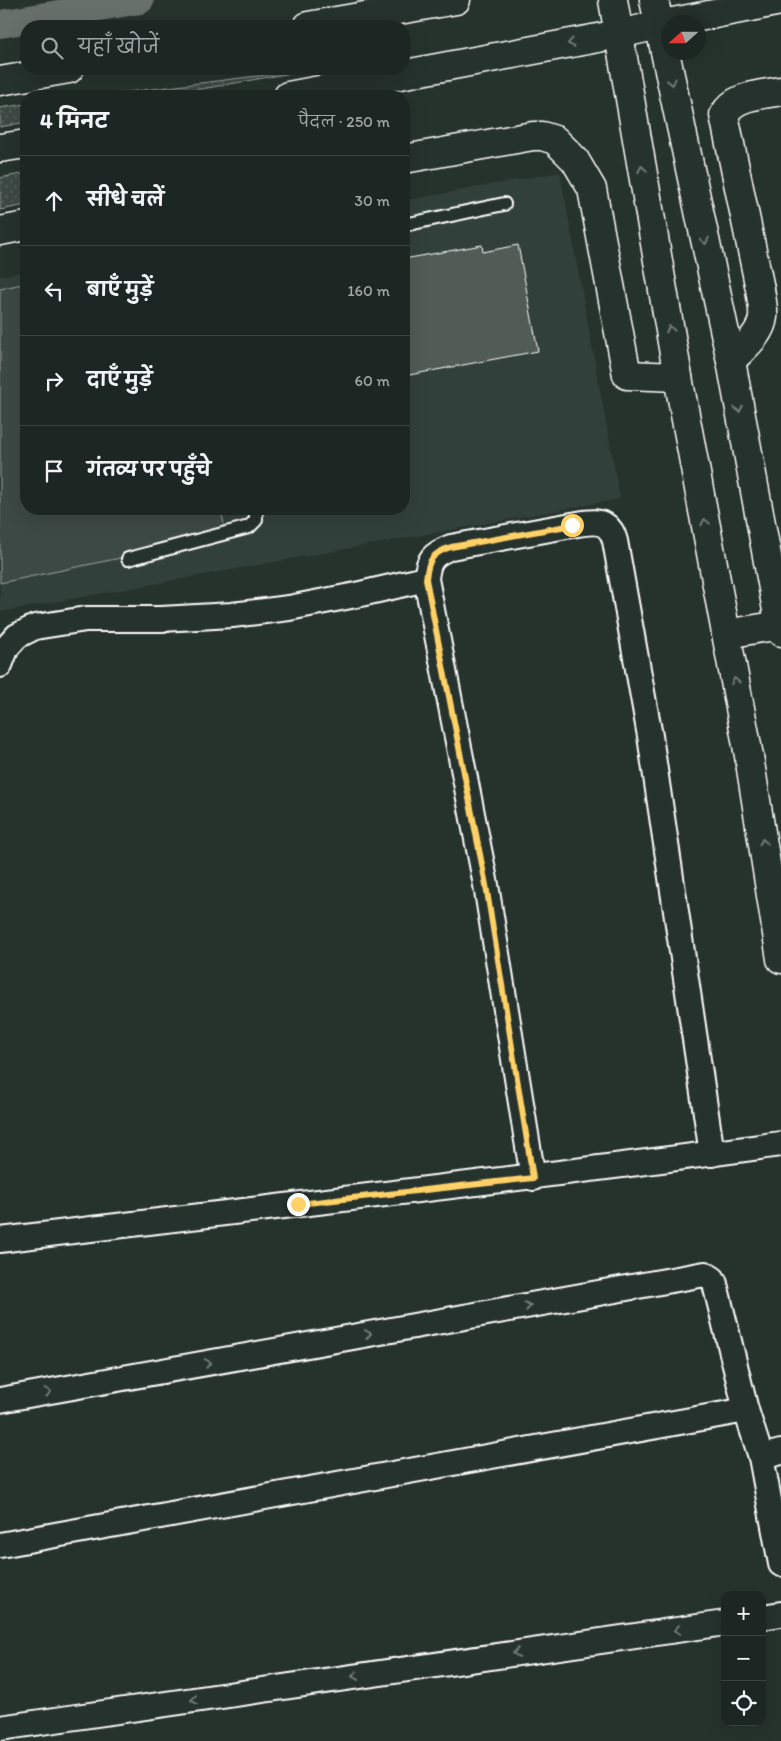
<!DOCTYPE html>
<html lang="hi">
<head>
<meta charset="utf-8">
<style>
  body { margin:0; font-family:Itim,"Playpen Sans Deva",sans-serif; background:#252e2a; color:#f1f3f6 }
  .controls { position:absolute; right:15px; bottom:15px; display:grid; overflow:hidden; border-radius:10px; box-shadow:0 5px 20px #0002 }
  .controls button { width:45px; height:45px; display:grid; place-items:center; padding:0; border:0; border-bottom:1px solid #3a4340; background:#1c2622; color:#f1f3f6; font:25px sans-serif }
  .compass { position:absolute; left:661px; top:15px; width:45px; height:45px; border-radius:50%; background:#1c2622; box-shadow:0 5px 20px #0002; rotate:249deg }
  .stop { position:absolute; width:15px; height:15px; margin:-11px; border:4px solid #ffd166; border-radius:50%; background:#fff }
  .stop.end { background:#ffd166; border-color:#fff; box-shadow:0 1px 5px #0008 }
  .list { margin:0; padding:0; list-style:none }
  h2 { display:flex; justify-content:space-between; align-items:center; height:65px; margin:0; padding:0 20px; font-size:21px }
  h2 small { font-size:16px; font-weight:400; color:#a0a5a5 }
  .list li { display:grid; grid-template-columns:32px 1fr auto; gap:15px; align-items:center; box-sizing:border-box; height:90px; padding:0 20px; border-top:1px solid #3a4340 }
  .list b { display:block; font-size:19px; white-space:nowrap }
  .list em { font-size:16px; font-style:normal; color:#a0a5a5 }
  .icon { flex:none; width:28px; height:28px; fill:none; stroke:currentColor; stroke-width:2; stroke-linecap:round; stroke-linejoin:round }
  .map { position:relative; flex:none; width:781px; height:1741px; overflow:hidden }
  .search { position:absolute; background:#1c2622; box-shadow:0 5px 20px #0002; left:20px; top:20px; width:390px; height:55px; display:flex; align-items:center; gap:12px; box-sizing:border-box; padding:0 18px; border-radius:20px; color:#a0a5a5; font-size:19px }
  .panel { position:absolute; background:#1c2622; box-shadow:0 5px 20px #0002; left:20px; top:90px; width:390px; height:425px; border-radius:20px }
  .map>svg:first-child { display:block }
  .built { fill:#333f3a }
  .park { fill:#3e4944; stroke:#9ea4a2 }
  .garden { fill:url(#garden-dots); stroke:#9ea4a2 }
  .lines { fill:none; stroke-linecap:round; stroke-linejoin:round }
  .canal { stroke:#67706c; stroke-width:28 }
  .building { fill:#515c57; stroke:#fff }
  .lane-casing { stroke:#fff; stroke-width:16 }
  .street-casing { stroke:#fff; stroke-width:28 }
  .secondary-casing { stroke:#fff; stroke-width:31 }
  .lane { stroke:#26332d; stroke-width:12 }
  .street { stroke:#26332d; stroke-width:24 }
  .secondary { stroke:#26332d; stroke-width:28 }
  .oneway { stroke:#727a76 }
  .route { stroke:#ffd166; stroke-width:6 }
</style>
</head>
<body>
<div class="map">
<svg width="781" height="1741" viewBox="0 0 781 1741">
  <defs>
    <pattern id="garden-dots" width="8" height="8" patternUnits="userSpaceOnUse" patternTransform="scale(1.25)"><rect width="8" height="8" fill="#3e4944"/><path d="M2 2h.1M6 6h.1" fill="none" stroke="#5b6460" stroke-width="1.8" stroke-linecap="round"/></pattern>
  </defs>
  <rect width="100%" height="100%" fill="#26332d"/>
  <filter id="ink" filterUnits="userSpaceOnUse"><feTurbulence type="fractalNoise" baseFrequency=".02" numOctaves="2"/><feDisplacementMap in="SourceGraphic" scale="10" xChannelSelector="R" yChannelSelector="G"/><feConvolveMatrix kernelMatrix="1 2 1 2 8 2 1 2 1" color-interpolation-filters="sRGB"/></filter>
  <g filter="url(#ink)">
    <polygon class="built" points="560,172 620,499 0,612 0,276 26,271 26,509 404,509 404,201"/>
    <polygon class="park" points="26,283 26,509 221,509 226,536 0,583 0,289"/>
    <g class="garden">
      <polygon points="314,69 162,96 95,96"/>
      <polygon points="26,104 26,122 0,127 0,108"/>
      <polygon points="26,173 26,205 0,210 0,178"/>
    </g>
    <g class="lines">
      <polyline class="canal" points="0,24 140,0"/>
    </g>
    <polygon class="building" points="482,245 483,252 518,245 538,351 404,376 404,259"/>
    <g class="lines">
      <g class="lane-casing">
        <g id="lane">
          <polyline points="404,225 504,204"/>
          <polyline points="128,559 249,527 256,520 256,509"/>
        </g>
      </g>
      <g class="street-casing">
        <g id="street">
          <polyline points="0,665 7,647 17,636 35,627 86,619 161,619 232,615 289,608 356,595 426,579"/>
          <path d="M533,1178L486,885L426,579C428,559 433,554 451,547L572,525C584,523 602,518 610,530C613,533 614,538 615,541L650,736L712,1154"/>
          <path d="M0,1240C260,1208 521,1180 781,1144"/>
          <polyline points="0,1400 705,1274 713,1279 715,1284 746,1410 761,1457 781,1564"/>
          <polyline points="761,1457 781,1452"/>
          <polyline points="0,1545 746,1410"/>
          <polyline points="762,1617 781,1614"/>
          <polyline points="0,1728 725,1623"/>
        </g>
      </g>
      <g class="secondary-casing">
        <g id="secondary">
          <polyline points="613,0 678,377 749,756 781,959"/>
          <polyline points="654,0 731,361 781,632"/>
          <polyline points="673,22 781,1"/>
          <polyline points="308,26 456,0"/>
          <polyline points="0,81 69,69"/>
          <polyline points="288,96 619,34 668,23"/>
          <polyline points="0,148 26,144"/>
          <polyline points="404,159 533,136 542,136 555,140 575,160 592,189 627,375 678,377"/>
          <polyline points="0,231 26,226"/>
          <path d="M731,361C743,348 761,335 763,317C764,308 761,298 760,289L724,115C734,95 761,95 781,91"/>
          <polyline points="726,634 780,625"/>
        </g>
      </g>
      <use href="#lane" class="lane"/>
      <use href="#street" class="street"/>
      <use href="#secondary" class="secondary"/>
    </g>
    <defs><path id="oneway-chevron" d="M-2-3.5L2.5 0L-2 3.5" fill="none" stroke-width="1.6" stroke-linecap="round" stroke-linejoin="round" transform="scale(1.25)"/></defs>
    <g class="oneway">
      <use href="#oneway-chevron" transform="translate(571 43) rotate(169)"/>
      <use href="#oneway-chevron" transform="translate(672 82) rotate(78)"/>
      <use href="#oneway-chevron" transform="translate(642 169) rotate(-100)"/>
      <use href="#oneway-chevron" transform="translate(705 241) rotate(78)"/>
      <use href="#oneway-chevron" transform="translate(670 329) rotate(-100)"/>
      <use href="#oneway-chevron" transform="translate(739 409) rotate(80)"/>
      <use href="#oneway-chevron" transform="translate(705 522) rotate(-101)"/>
      <use href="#oneway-chevron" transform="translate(735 681) rotate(-101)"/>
      <use href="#oneway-chevron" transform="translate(763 842) rotate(-99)"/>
      <use href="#oneway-chevron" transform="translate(528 1306) rotate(-10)"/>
      <use href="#oneway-chevron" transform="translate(368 1334) rotate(-10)"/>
      <use href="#oneway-chevron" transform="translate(208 1363) rotate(-10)"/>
      <use href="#oneway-chevron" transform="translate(48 1392) rotate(-10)"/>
      <use href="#oneway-chevron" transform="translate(677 1630) rotate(172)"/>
      <use href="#oneway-chevron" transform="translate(516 1653) rotate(172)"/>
      <use href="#oneway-chevron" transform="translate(355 1676) rotate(172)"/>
      <use href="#oneway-chevron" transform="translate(194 1700) rotate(172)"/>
    </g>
  </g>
  <g class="lines" filter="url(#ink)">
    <path class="route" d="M298,1204L533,1178L486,885L426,579C428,559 433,553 451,547L572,525"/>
  </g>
</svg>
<div class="controls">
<button>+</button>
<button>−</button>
<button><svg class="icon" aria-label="locate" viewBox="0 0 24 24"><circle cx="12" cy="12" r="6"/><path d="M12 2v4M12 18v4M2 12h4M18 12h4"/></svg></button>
</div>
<svg class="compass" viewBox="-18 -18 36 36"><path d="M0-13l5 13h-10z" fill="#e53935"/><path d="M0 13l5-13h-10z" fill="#a0a5a5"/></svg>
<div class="stop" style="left:572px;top:525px"></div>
<div class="stop end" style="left:298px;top:1204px"></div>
<div class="search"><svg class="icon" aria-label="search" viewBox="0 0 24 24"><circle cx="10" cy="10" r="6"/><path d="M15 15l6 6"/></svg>यहाँ खोजें</div>
<section class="panel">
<h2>4 मिनट<small>पैदल · 250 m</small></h2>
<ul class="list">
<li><svg class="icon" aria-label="ahead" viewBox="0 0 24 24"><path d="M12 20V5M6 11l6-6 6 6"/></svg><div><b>सीधे चलें</b></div><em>30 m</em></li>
<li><svg class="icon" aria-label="left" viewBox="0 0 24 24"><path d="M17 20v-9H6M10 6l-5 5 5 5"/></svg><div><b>बाएँ मुड़ें</b></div><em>160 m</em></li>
<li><svg class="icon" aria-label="right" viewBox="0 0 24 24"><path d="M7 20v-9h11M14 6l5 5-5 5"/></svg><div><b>दाएँ मुड़ें</b></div><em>60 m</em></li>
<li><svg class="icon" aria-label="arrive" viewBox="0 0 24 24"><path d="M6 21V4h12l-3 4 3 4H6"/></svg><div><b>गंतव्य पर पहुँचे</b></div></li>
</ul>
</section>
</div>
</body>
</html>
